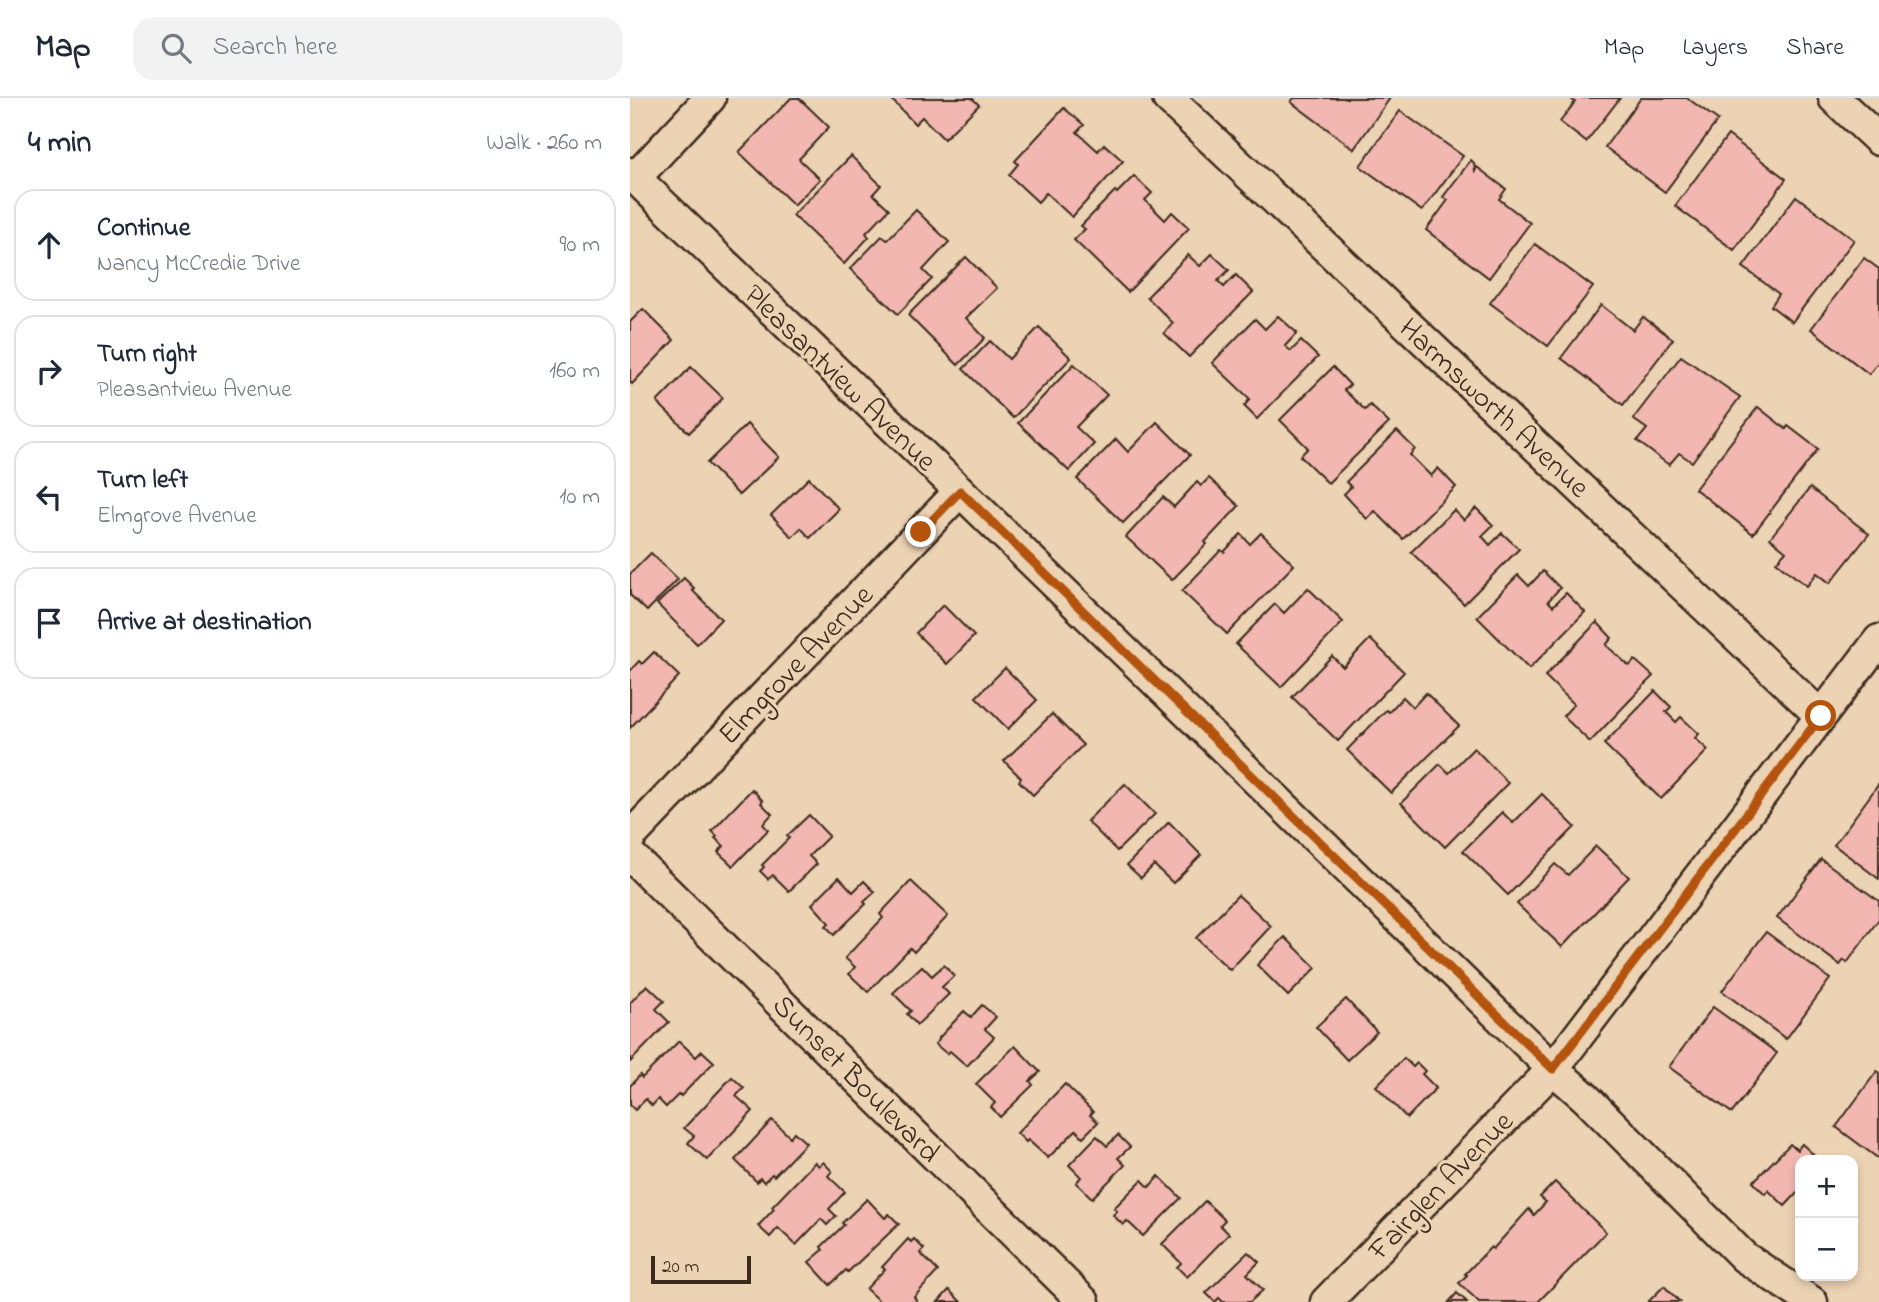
<!DOCTYPE html>
<html lang="en">
<head>
<meta charset="utf-8">
<style>
  body { margin:0; font-family:"Indie Flower",sans-serif; background:#f2f2f3; color:#1f2937 }
  .controls { position:absolute; right:21px; bottom:21px; display:grid; overflow:hidden; border-radius:14px; box-shadow:0 4px 10px #0003 }
  .controls button { width:63px; height:63px; display:grid; place-items:center; padding:0; border:0; border-bottom:2px solid #e0e1e3; background:#fff; color:#1f2937; font:35px sans-serif }
  .scale { position:absolute; left:21px; bottom:18px; width:100px; box-sizing:border-box; padding-left:7px; border:4px solid #3b2a1e; border-top:0; font-size:19px; line-height:24px; white-space:nowrap; color:#3b2a1e; -webkit-text-stroke:5px #ecd3b4; paint-order:stroke }
  .stop { position:absolute; width:21px; height:21px; margin:-16px; border:5px solid #b45309; border-radius:50%; background:#fff }
  .stop.end { background:#b45309; border-color:#fff; box-shadow:0 2px 7px #0008 }
  .list { margin:0; padding:0; list-style:none }
  h2 { display:flex; justify-content:space-between; align-items:center; height:91px; margin:0; padding:0 28px; font-size:30px }
  h2 small { font-size:23px; font-weight:400; color:#747a83 }
  .list li { display:grid; grid-template-columns:46px 1fr auto; gap:21px; align-items:center; box-sizing:border-box; height:112px; margin:0 14px 14px; padding:0 14px; border:2px solid #e0e1e3; border-radius:21px }
  .list b { display:block; font-size:26px; white-space:nowrap }
  .list p { margin:0; font-size:23px; white-space:nowrap; color:#747a83 }
  .list em { font-size:23px; font-style:normal; color:#747a83 }
  .icon { flex:none; width:38px; height:38px; fill:none; stroke:currentColor; stroke-width:2; stroke-linecap:round; stroke-linejoin:round }
  .map { position:relative; flex:none; width:1249px; height:1204px; overflow:hidden }
  header { display:flex; align-items:center; gap:42px; box-sizing:border-box; height:98px; padding:0 35px; background:#fff; border-bottom:2px solid #e0e1e3 }
  header strong { font-size:33px }
  nav { display:flex; gap:38px; margin-inline-start:auto; font-size:24px }
  .search { width:490px; height:63px; background:#f2f2f3; display:flex; align-items:center; gap:18px; box-sizing:border-box; padding:0 24px; border-radius:21px; color:#747a83; font-size:26px }
  main { display:flex }
  aside { flex:1; background:#fff }
  .map>svg:first-child { display:block }
  .building { fill:#f2b7b1; stroke:#3b2a1e; stroke-width:2 }
  .lines { fill:none; stroke-linecap:round; stroke-linejoin:round }
  .street-casing { stroke:#3b2a1e; stroke-width:35 }
  .street { stroke:#ecd3b4; stroke-width:30 }
  .route { stroke:#b45309; stroke-width:9 }
  .labels { text-anchor:middle; stroke-width:6; stroke-linejoin:round; paint-order:stroke }
  .street-label { font-size:30px; fill:#3b2a1e; stroke:#ecd3b4 }
</style>
</head>
<body>
<header>
<strong>Map</strong>
<div class="search"><svg class="icon" aria-label="search" viewBox="0 0 24 24"><circle cx="10" cy="10" r="6"/><path d="M15 15l6 6"/></svg>Search here</div>
<nav><a>Map</a><a>Layers</a><a>Share</a></nav>
</header>
<main>
<aside>
<h2>4 min<small>Walk · 260 m</small></h2>
<ul class="list">
<li><svg class="icon" aria-label="ahead" viewBox="0 0 24 24"><path d="M12 20V5M6 11l6-6 6 6"/></svg><div><b>Continue</b><p>Nancy McCredie Drive</p></div><em>90 m</em></li>
<li><svg class="icon" aria-label="right" viewBox="0 0 24 24"><path d="M7 20v-9h11M14 6l5 5-5 5"/></svg><div><b>Turn right</b><p>Pleasantview Avenue</p></div><em>160 m</em></li>
<li><svg class="icon" aria-label="left" viewBox="0 0 24 24"><path d="M17 20v-9H6M10 6l-5 5 5 5"/></svg><div><b>Turn left</b><p>Elmgrove Avenue</p></div><em>10 m</em></li>
<li><svg class="icon" aria-label="arrive" viewBox="0 0 24 24"><path d="M6 21V4h12l-3 4 3 4H6"/></svg><div><b>Arrive at destination</b></div></li>
</ul>
</aside>
<div class="map">
<svg width="1249" height="1204" viewBox="0 0 1249 1204">
  <rect width="100%" height="100%" fill="#ecd3b4"/>
  <filter id="ink" filterUnits="userSpaceOnUse"><feTurbulence type="fractalNoise" baseFrequency=".0143" numOctaves="2"/><feDisplacementMap in="SourceGraphic" scale="14" xChannelSelector="R" yChannelSelector="G"/><feConvolveMatrix kernelMatrix="1 2 1 2 8 2 1 2 1" color-interpolation-filters="sRGB"/></filter>
  <g filter="url(#ink)">
    <g class="building">
      <polygon points="161,0 169,0 199,29 169,61 190,81 164,107 109,54"/>
      <polygon points="260,0 342,0 349,7 314,41 292,19 285,26"/>
      <polygon points="664,0 760,0 724,51 661,4"/>
      <polygon points="940,0 990,0 956,44 930,24 945,4"/>
      <polygon points="1011,0 1057,0 1088,22 1035,94 975,49"/>
      <polygon points="434,10 454,27 447,34 468,53 474,46 493,63 442,119 416,95 408,104 379,77 388,66 385,63"/>
      <polygon points="770,13 833,58 792,113 730,68"/>
      <polygon points="1098,37 1156,81 1104,152 1045,108"/>
      <polygon points="221,58 251,87 243,96 259,111 236,135 239,139 214,166 163,117"/>
      <polygon points="841,62 844,65 845,73 847,69 876,91 869,101 900,125 859,180 796,132 818,102 813,99"/>
      <polygon points="504,78 522,95 515,102 535,122 542,114 559,130 498,194 444,142 455,131 451,128 485,93 487,95"/>
      <polygon points="1166,98 1224,142 1162,224 1141,208 1149,196 1113,169"/>
      <polygon points="286,112 319,144 293,172 302,181 268,216 220,171 252,138 257,142"/>
      <polygon points="905,146 963,189 918,248 860,205"/>
      <polygon points="582,156 599,172 588,183 594,189 606,177 623,194 559,259 534,235 543,225 517,199 558,157 570,168"/>
      <polygon points="336,159 367,190 336,220 355,240 328,267 278,217"/>
      <polygon points="1234,160 1249,171 1249,263 1239,276 1181,231"/>
      <polygon points="971,207 1003,232 1013,219 1043,241 993,307 931,260"/>
      <polygon points="13,211 44,242 2,286 0,284 0,224"/>
      <polygon points="648,218 667,235 655,248 661,253 671,243 688,259 627,321 614,308 620,301 582,265 625,221 635,231"/>
      <polygon points="409,229 441,260 383,320 333,271 360,243 379,261"/>
      <polygon points="1051,258 1110,299 1062,364 1049,355 1039,367 1007,343 1017,331 1003,321"/>
      <polygon points="444,266 477,297 446,329 464,346 439,373 388,325"/>
      <polygon points="61,269 93,300 59,335 27,304"/>
      <polygon points="703,269 720,287 714,292 735,312 740,307 759,325 698,385 670,358 678,350 650,322"/>
      <polygon points="1128,309 1156,331 1158,328 1188,351 1123,436 1065,391"/>
      <polygon points="527,324 560,357 493,425 447,381 486,341 498,354"/>
      <polygon points="117,326 149,359 109,397 77,365"/>
      <polygon points="767,333 785,351 780,357 801,378 808,370 826,389 773,441 745,413 737,421 714,396 721,389 716,384"/>
      <polygon points="179,380 209,411 180,440 171,430 162,439 141,417"/>
      <polygon points="579,380 609,408 575,444 577,446 542,482 496,439 533,399 544,409 567,384 571,388"/>
      <polygon points="1180,390 1239,436 1200,485 1187,475 1177,488 1146,464 1156,453 1140,440"/>
      <polygon points="846,410 863,427 852,438 860,447 872,435 889,451 834,506 781,454 824,412 834,422"/>
      <polygon points="631,435 664,467 597,536 552,493 591,452 594,454 611,436 620,446"/>
      <polygon points="21,455 48,481 17,513 0,497 0,476"/>
      <polygon points="913,473 930,490 918,503 923,508 936,495 955,514 899,571 847,519 888,477 899,488"/>
      <polygon points="54,480 64,490 62,492 91,521 67,546 27,506"/>
      <polygon points="678,490 713,524 651,589 606,546 645,506 654,515"/>
      <polygon points="313,507 344,538 317,566 286,535"/>
      <polygon points="967,524 982,540 976,547 999,568 1005,562 1023,578 960,644 933,618 944,606 915,578"/>
      <polygon points="740,541 774,574 708,643 662,599 702,558 713,569"/>
      <polygon points="24,554 49,578 0,630 0,573 9,563 12,566"/>
      <polygon points="375,570 407,602 378,631 346,599"/>
      <polygon points="1025,593 1041,609 1036,614 1046,624 1051,619 1069,636 1065,640 1078,652 1031,701 974,646"/>
      <polygon points="796,595 829,628 761,695 717,652 756,612 759,614 773,599 783,609"/>
      <polygon points="422,616 453,647 403,697 389,683 391,680 374,663"/>
      <polygon points="844,650 878,685 815,749 771,705 810,666 819,675"/>
      <polygon points="495,686 525,716 487,753 457,723"/>
      <polygon points="1248,687 1249,688 1249,781 1204,747"/>
      <polygon points="122,691 133,703 131,705 142,716 133,726 138,732 103,768 88,754 94,748 85,740 87,738 82,733"/>
      <polygon points="912,696 945,729 878,797 833,753 872,714 883,725"/>
      <polygon points="179,717 199,738 179,758 187,766 159,793 143,777 138,781 130,773 134,769 132,767 159,740 157,738"/>
      <polygon points="539,724 571,757 543,785 524,767 511,780 497,767"/>
      <polygon points="966,748 999,779 932,849 887,806 925,766 938,777"/>
      <polygon points="1191,761 1249,803 1249,821 1217,865 1214,862 1210,867 1147,820"/>
      <polygon points="209,779 223,794 234,783 245,794 234,804 236,806 204,837 196,828 199,825 182,806"/>
      <polygon points="281,783 318,818 284,854 280,850 238,894 219,876 225,869 215,860 253,820 250,816"/>
      <polygon points="608,797 641,828 600,872 566,840"/>
      <polygon points="1136,834 1200,881 1156,941 1092,893"/>
      <polygon points="655,839 686,870 658,898 627,867"/>
      <polygon points="314,867 324,878 312,889 319,896 287,927 277,916 281,913 263,895 292,868 302,878"/>
      <polygon points="17,887 34,903 26,911 39,924 0,964 0,905"/>
      <polygon points="716,901 747,934 717,962 686,929"/>
      <polygon points="352,907 366,919 355,931 364,939 337,968 320,953 317,956 305,946 309,942 308,941 334,913 341,919"/>
      <polygon points="1083,909 1147,955 1102,1015 1039,969"/>
      <polygon points="49,943 66,959 72,953 84,964 51,998 49,996 36,1009 28,1001 22,1008 16,1001 5,1012 0,1007 0,988 10,977 12,980"/>
      <polygon points="385,948 410,974 400,983 403,987 370,1019 361,1009 365,1005 346,986"/>
      <polygon points="774,960 783,969 787,965 795,973 792,976 806,990 777,1020 746,988"/>
      <polygon points="1247,973 1249,974 1249,1061 1206,1029"/>
      <polygon points="102,979 114,990 106,998 123,1013 77,1062 58,1045 64,1038 54,1030"/>
      <polygon points="435,986 463,1014 460,1017 468,1024 453,1039 446,1032 418,1060 398,1042 396,1044 387,1035"/>
      <polygon points="142,1022 160,1039 164,1034 176,1045 144,1078 142,1076 134,1084 130,1080 127,1084 105,1062"/>
      <polygon points="488,1037 500,1049 488,1060 495,1067 462,1100 446,1085 451,1079 439,1067 467,1038 477,1048"/>
      <polygon points="1160,1046 1167,1052 1172,1046 1185,1058 1181,1062 1170,1062 1170,1092 1155,1108 1138,1092 1135,1096 1123,1084"/>
      <polygon points="185,1064 189,1068 193,1064 202,1073 198,1078 215,1094 199,1111 206,1118 197,1127 191,1121 166,1147 148,1130 140,1139 128,1128 144,1111 142,1109"/>
      <polygon points="529,1078 551,1100 513,1138 497,1123 493,1127 483,1117 487,1113 484,1110 512,1082 519,1089"/>
      <polygon points="925,1084 976,1134 908,1204 849,1204 829,1185 837,1177 835,1176 861,1149 863,1151 899,1111 904,1117 916,1104 910,1099"/>
      <polygon points="237,1101 255,1120 259,1116 269,1126 218,1174 216,1172 200,1187 179,1164 193,1152 191,1149 214,1127 212,1125"/>
      <polygon points="575,1103 595,1122 590,1127 599,1136 557,1179 547,1169 551,1165 532,1146"/>
      <polygon points="278,1141 281,1144 284,1141 294,1151 290,1155 308,1173 284,1199 287,1203 286,1204 250,1204 236,1191 255,1171 252,1169"/>
      <polygon points="618,1154 629,1164 617,1176 633,1192 620,1204 593,1204 589,1200 585,1204 576,1195"/>
      <polygon points="1034,1188 1050,1204 1018,1204"/>
      <polygon points="319,1192 331,1204 308,1204"/>
      <polygon points="827,1195 837,1204 819,1204"/>
    </g>
    <g class="lines">
      <g class="street-casing">
        <g id="street">
          <polyline points="538,0 1191,618"/>
          <polyline points="1204,0 1249,42"/>
          <polyline points="0,75 330,393 923,971 955,999 1114,1159 1182,1204"/>
          <polyline points="5,80 80,0"/>
          <polyline points="0,739 330,393"/>
          <polyline points="0,757 454,1204"/>
          <polyline points="696,1204 923,971 1249,542"/>
        </g>
      </g>
      <use href="#street" class="street"/>
    </g>
  </g>
  <g class="lines" filter="url(#ink)">
    <polyline class="route" points="291,434 330,393 923,971 1191,618"/>
  </g>
  <g class="labels">
    <g class="street-label">
      <text transform="translate(211 279) rotate(44)" y="10">Pleasantview Avenue</text>
      <text transform="translate(865 309) rotate(43)" y="10">Harmsworth Avenue</text>
      <text transform="translate(165 566) rotate(-46)" y="10">Elmgrove Avenue</text>
      <text transform="translate(227 980) rotate(45)" y="10">Sunset Boulevard</text>
      <text transform="translate(810 1087) rotate(-46)" y="10">Fairglen Avenue</text>
    </g>
  </g>
</svg>
<div class="controls">
<button>+</button>
<button>−</button>
</div>
<div class="scale">20 m</div>
<div class="stop" style="left:1191px;top:618px"></div>
<div class="stop end" style="left:291px;top:434px"></div>
</div>
</main>
</body>
</html>
